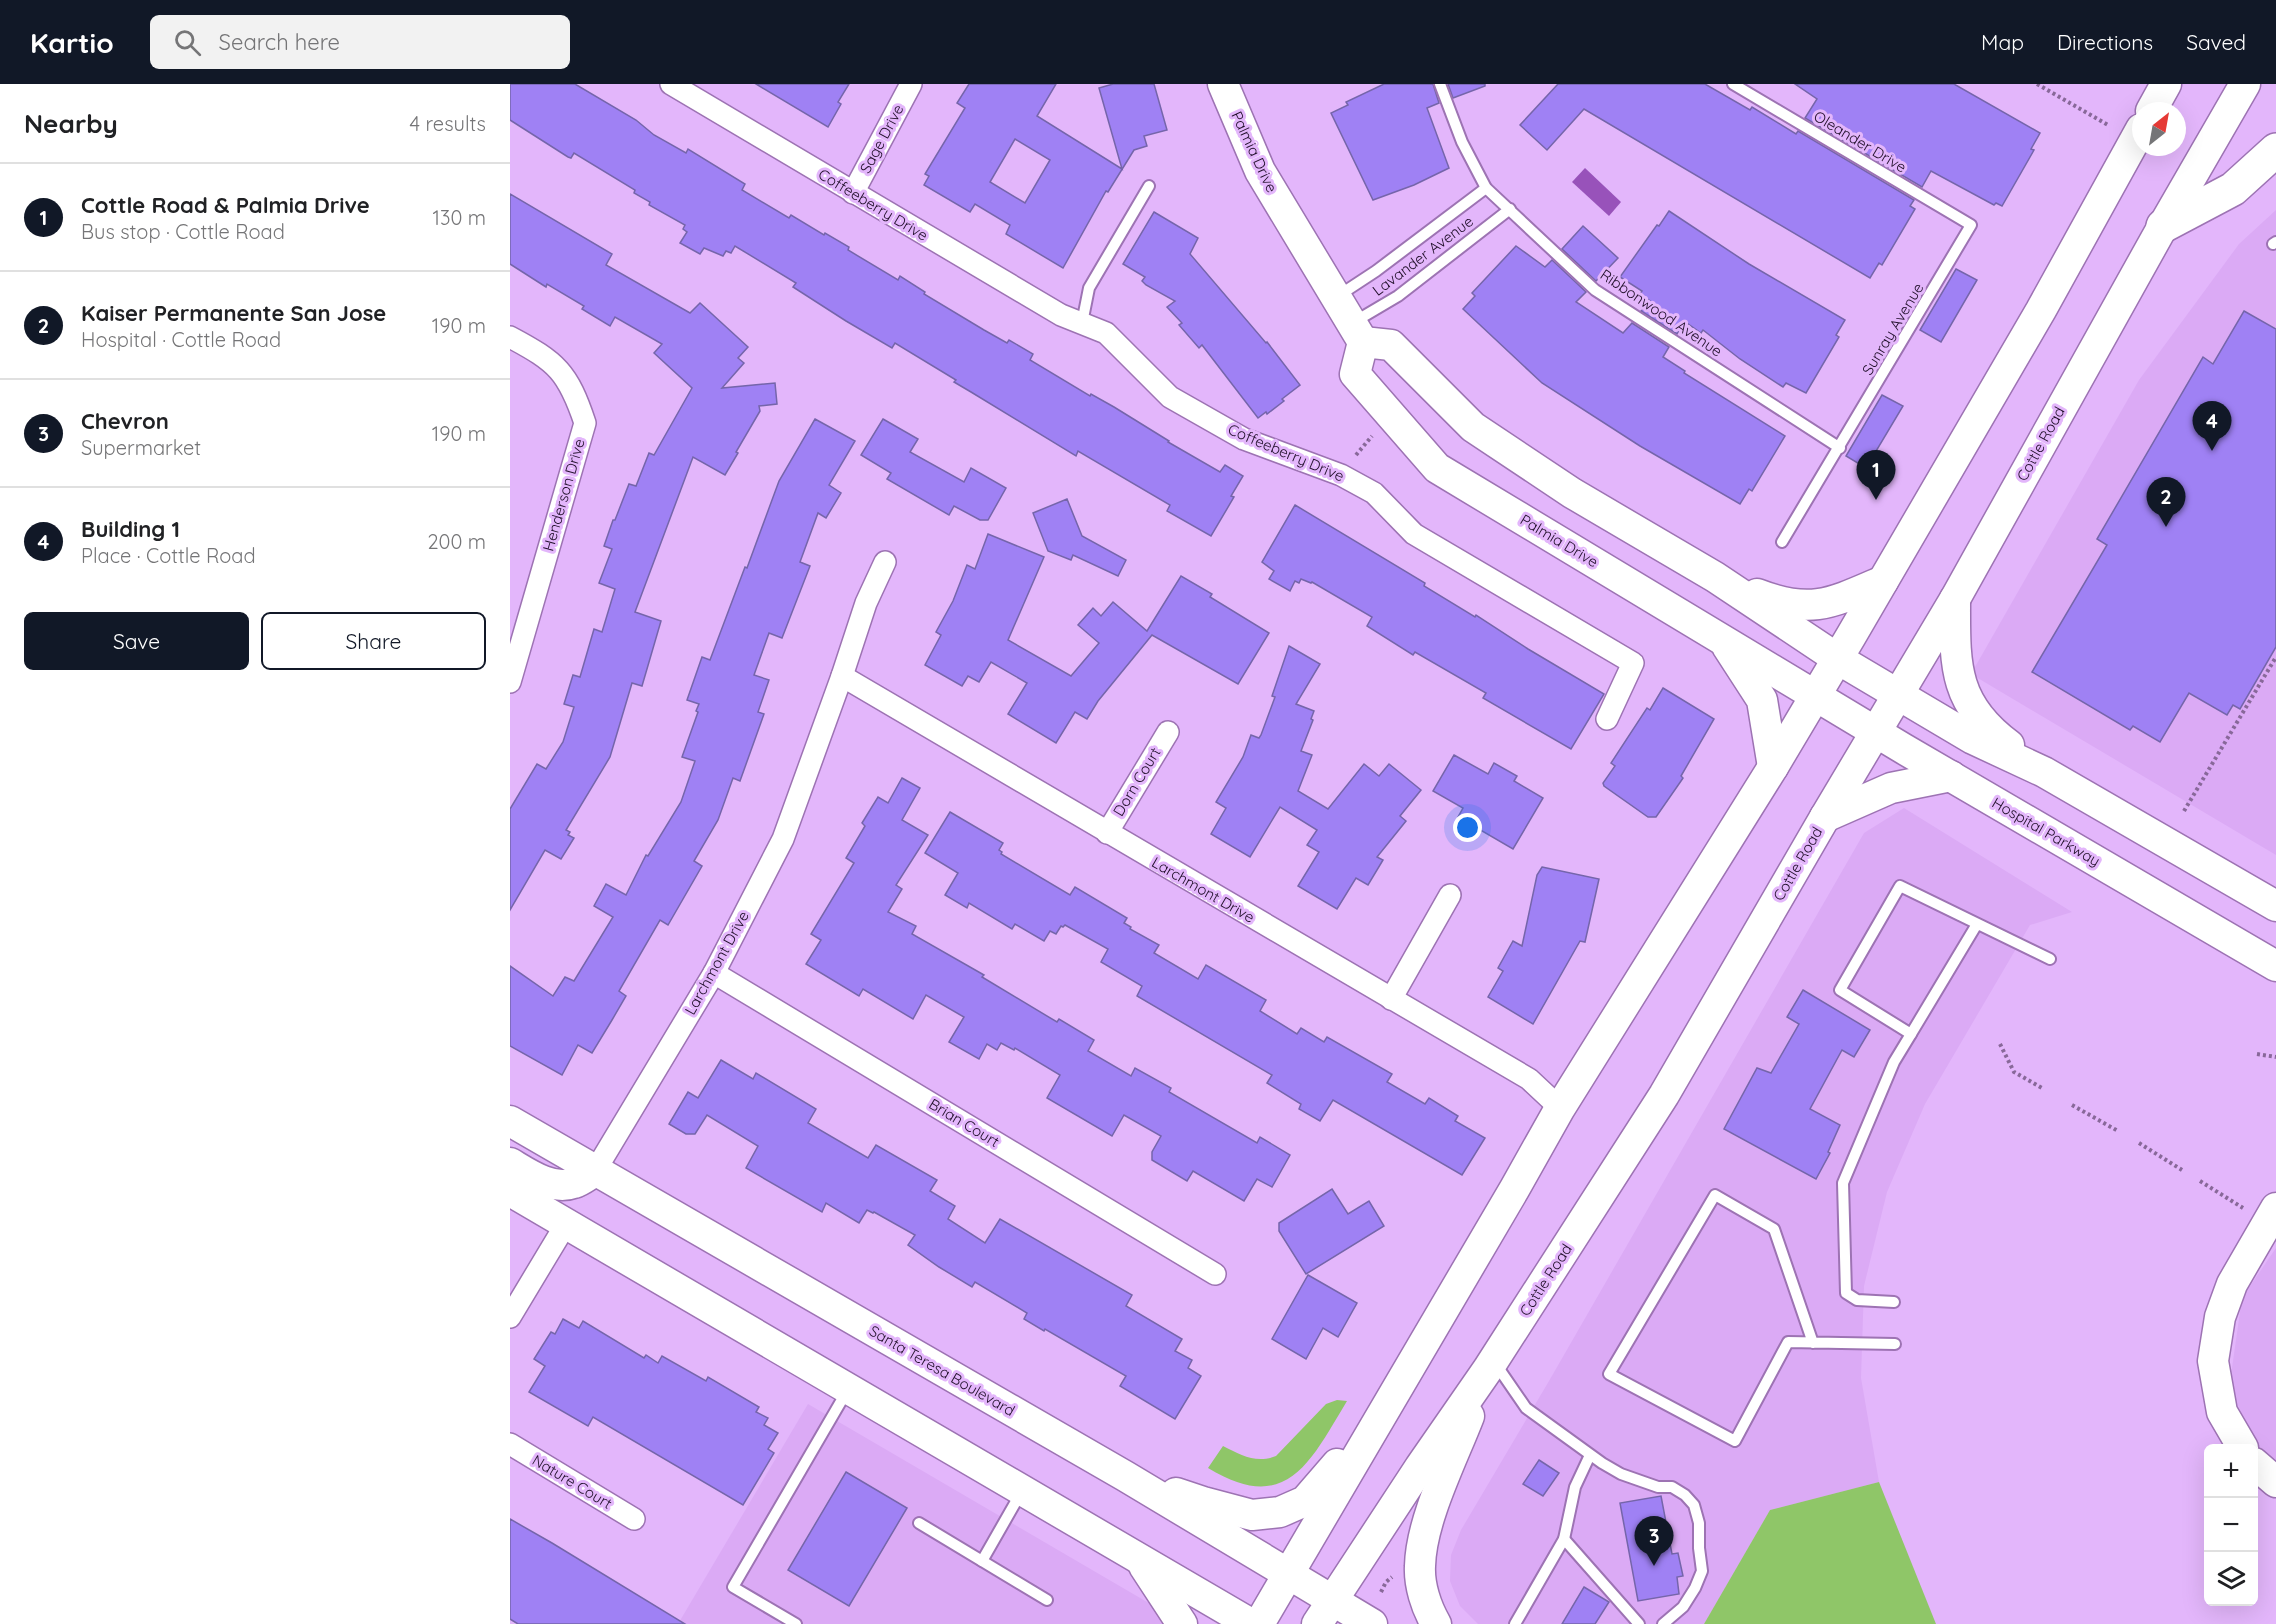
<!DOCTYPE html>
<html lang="en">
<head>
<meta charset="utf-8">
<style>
  body { margin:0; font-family:Quicksand,sans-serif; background:#f2f2f2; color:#202124 }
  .controls { position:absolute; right:18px; bottom:18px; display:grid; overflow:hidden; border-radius:9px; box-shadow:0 6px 24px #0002 }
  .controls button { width:54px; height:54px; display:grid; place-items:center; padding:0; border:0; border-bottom:2px solid #e0e0e0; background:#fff; color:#202124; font:30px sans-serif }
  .compass { position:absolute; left:1622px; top:18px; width:54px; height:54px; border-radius:50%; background:#fff; box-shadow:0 6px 24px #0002; rotate:31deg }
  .you { position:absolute; left:958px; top:744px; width:21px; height:21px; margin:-15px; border:4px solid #fff; border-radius:50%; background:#1a73e8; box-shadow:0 0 0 9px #1a73e833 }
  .badge { display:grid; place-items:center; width:39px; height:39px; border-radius:50%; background:#111827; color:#fff; font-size:20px; font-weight:700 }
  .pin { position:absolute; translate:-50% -50px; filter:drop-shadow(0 2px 3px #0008) }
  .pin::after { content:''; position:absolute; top:32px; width:21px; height:18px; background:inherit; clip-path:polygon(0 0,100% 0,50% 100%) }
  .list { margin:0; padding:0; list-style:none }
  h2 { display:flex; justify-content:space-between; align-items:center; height:78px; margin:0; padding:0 24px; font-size:26px }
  h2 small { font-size:20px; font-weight:400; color:#757577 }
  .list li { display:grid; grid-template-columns:39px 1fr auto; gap:18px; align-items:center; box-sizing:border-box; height:108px; padding:0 24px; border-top:2px solid #e0e0e0 }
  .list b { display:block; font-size:22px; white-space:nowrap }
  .list p { margin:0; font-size:20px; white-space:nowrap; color:#757577 }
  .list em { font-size:20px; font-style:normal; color:#757577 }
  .actions { display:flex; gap:12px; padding:18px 24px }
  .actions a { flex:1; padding:14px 0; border:2px solid #111827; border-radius:9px; text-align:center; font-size:21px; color:#111827 }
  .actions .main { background:#111827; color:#fff }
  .icon { flex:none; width:33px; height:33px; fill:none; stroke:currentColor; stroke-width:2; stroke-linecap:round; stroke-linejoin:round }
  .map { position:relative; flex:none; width:1766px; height:1540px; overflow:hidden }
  header { display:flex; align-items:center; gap:36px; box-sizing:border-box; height:84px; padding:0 30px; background:#111827; color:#fff }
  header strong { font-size:28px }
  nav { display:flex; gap:33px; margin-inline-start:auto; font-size:21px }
  .search { width:420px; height:54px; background:#f2f2f2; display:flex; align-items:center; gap:15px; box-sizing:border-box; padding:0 21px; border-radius:9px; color:#757577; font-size:22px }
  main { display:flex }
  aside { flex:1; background:#fff }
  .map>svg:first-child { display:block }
  .built { fill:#dbaaf5 }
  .green { fill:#8fc668 }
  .water { fill:#9852ba }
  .building { fill:#9f81f4; stroke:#7565aa; stroke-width:1.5; fill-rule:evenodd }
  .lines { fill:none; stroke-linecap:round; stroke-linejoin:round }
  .lane-casing { stroke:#9d73b3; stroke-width:14 }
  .street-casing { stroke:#9d73b3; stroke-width:24 }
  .secondary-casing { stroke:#9d73b3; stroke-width:33 }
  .highway-casing { stroke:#9d73b3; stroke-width:36 }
  .path { stroke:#886899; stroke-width:4; stroke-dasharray:3 3; stroke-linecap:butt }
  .lane { stroke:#fff; stroke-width:10 }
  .street { stroke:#fff; stroke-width:21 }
  .secondary { stroke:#fff; stroke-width:30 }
  .highway { stroke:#fff; stroke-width:33 }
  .labels { text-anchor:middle; stroke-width:6; stroke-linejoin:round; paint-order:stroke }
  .street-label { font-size:15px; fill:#1f0e28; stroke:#e3b6fb }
</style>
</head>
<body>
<header>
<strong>Kartio</strong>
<div class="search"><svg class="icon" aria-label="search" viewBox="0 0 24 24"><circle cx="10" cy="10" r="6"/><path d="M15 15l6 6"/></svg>Search here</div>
<nav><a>Map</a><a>Directions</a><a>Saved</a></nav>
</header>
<main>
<aside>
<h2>Nearby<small>4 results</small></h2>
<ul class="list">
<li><span class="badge">1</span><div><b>Cottle Road &amp; Palmia Drive</b><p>Bus stop · Cottle Road</p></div><em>130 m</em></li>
<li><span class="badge">2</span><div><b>Kaiser Permanente San Jose</b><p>Hospital · Cottle Road</p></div><em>190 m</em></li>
<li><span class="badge">3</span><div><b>Chevron</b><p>Supermarket</p></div><em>190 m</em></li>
<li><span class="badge">4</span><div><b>Building 1</b><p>Place · Cottle Road</p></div><em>200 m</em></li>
</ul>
<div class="actions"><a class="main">Save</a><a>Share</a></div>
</aside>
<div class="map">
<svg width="1766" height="1540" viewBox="0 0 1766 1540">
  <rect width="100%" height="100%" fill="#e3b6fb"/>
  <g class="built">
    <polygon points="1766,126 1766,771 1461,590 1629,296 1729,160"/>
    <polygon points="1394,724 1562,828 1520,841 1415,1020 1377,1108 1354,1202 1351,1294 1369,1398 1260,1426 1194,1540 968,1540 950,1522 940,1497 941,1471 951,1446 1039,1297 1354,749"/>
    <polygon points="1766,1164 1766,1378 1754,1371 1719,1305 1732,1214"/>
    <polygon points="298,1320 649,1525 670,1540 168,1540"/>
  </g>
  <g class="green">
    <path d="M827,1316L837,1317C800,1378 777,1432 698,1384L713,1362C731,1371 746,1380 766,1372L816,1320Z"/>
    <polygon points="1369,1398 1426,1540 1194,1540 1260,1426"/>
  </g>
  <polygon class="water" points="1075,84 1111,118 1099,132 1062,98"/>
  <g class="building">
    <polygon points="0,0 65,0 126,36 144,51 176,69 178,65 235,100 232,106 279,134 281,131 314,151 315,149 339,163 338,166 388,196 390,192 415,208 414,210 474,246 497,259 499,256 523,270 520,276 580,312 581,310 604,323 659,357 658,358 710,388 715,381 733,392 721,412 724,413 701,452 657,427 660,421 568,367 566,372 461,308 444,298 446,296 385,259 382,264 336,237 283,203 286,199 225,162 221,169 216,167 213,172 194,164 190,170 170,159 177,148 173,145 175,141 139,121 140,118 124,109 125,106 64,69 61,74 58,73 0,36"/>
    <polygon points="246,0 339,0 328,18 331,20 318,43"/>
    <path d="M459,0H546L527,32L612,85L589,4L603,0H644L657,46L634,52L637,62L624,66L598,108L596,107L553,184L496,150L500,141L465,120L460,128L414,101L419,92L415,90L455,24L447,19ZM505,55L540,76L515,119L480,98Z"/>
    <polygon points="874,0 923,0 929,19 917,24 939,84 904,101 863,116 821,29 838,21 836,18"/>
    <polygon points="938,0 975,0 975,2 943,14"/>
    <polygon points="1048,0 1195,0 1240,26 1242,23 1286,50 1288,47 1404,116 1400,122 1405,125 1372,181 1369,179 1360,194 1074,25 1037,66 1010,41"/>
    <polygon points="1285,0 1444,0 1530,49 1521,65 1524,66 1492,122 1486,119 1484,121 1421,87 1412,103 1295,34 1307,15"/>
    <polygon points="0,110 102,170 96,181 180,229 190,219 238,263 228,274 234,279 212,304 265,299 267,320 249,322 250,327 226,368 228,369 215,391 183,373 125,528 151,537 132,602 122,599 100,673 56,746 60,748 58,751 64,754 51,775 35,766 0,826 0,725 27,680 36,685 53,658 64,623 54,620 63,591 70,593 84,545 92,548 105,505 89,499 102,465 94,462 103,436 105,436 119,400 126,402 139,369 144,371 182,304 144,269 152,260 105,233 100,242 72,225 74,222 37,200 36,203 0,180"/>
    <polygon points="1159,127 1239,180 1335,236 1326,251 1329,253 1296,309 1276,299 1273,303 1230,275 1193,246 1191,249 1174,237 1167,250 1131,227 1140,217 1130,210 1132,207 1110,193 1147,141 1149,142"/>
    <polygon points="644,128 688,154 680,170 756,259 757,258 790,301 772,315 774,317 757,330 756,328 748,334 692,261 689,264 669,241 672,239 657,223 665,217 636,201 632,197 635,193 613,180"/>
    <polygon points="1073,142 1108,174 1086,197 1052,165"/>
    <polygon points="1006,162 1035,183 1042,176 1076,208 1066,218 1113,249 1122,239 1159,263 1153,273 1175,287 1174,289 1275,352 1242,407 1239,405 1230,420 1130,362 1032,299 953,225 965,212 962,209"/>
    <polygon points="1446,185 1467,196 1431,258 1410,246"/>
    <polygon points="1734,227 1766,245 1766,563 1730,625 1723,621 1717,631 1679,609 1650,658 1623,642 1620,646 1522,588 1597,461 1587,455 1693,273 1703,280"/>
    <polygon points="1372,311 1393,322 1356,384 1336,372"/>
    <polygon points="305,335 345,357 319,401 331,409 316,434 308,429 290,478 300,482 272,554 259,549 244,591 259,596 248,628 254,630 230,697 223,694 208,736 184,777 192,782 158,841 150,836 109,907 116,912 102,936 82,969 68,961 52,991 0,962 0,882 43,912 55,893 64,897 103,833 84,822 96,800 116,811 136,771 138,772 171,718 185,677 172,673 188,628 186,627 189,620 177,616 192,573 200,576 235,483 237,484 269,397"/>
    <polygon points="373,335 408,355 400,368 454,398 461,384 496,404 478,436 470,436 444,422 439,431 377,395 381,389 351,371"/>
    <polygon points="557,415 572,452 616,476 608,492 563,471 561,476 538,467 523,429"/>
    <polygon points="785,421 915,499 914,502 965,533 966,531 1018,565 1094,610 1061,665 973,614 976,609 905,568 903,571 857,542 862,533 802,498 801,499 791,495 789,499 785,497 780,507 759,495 764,487 752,478"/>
    <polygon points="478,450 534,473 498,556 561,592 589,559 568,541 583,524 591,532 603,518 637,547 671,492 702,510 700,513 759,549 728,600 642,551 588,617 577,635 565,628 546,659 498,630 517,599 481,578 469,598 458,592 452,602 415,581 431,551 426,548 443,517 457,481 465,485"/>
    <polygon points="779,562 810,580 786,620 804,627 801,635 803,636 791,667 802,671 788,707 818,725 854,680 869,692 879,680 911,706 890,732 896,737 867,773 873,776 858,801 846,794 827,825 788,802 809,768 797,761 807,746 770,723 740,773 701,750 716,724 706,718 733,673 741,651 749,654 751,651 765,613 762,612"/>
    <polygon points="1153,604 1204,635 1171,692 1173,694 1171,697 1146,733 1138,733 1094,702 1093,699 1105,682 1101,679 1137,624 1140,626"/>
    <polygon points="944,671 978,690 984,679 1007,692 1004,697 1033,714 1003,765 948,733 953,724 923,707"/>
    <polygon points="392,694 410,704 392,736 418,751 386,801 392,805 378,828 406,842 402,850 474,891 472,893 547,938 549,935 584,956 578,967 621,992 625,984 661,1004 659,1008 747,1059 750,1053 780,1071 762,1103 747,1095 734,1117 683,1087 677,1097 642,1076 642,1068 651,1052 614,1031 602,1052 537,1014 550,991 505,964 504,966 491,959 487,966 477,960 469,975 439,958 454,933 416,911 403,935 353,905 349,912 296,880 311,856 301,850 344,779 336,774 355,742 352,739 368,713 378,719"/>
    <polygon points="440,728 493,759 489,766 492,768 491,770 560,811 565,803 617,834 614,839 621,843 620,845 649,861 644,869 688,895 696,881 756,916 750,927 787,950 791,944 814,958 817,953 882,990 877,998 915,1020 919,1014 948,1032 945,1037 975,1054 952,1091 823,1016 810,1037 789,1025 791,1020 757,999 762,991 627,912 632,902 591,878 598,865 555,841 553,843 551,842 546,850 540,847 534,857 505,840 502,845 459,819 457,824 435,811 448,789 415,769"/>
    <polygon points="1032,783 1089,795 1075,858 1070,857 1023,940 978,913 993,887 988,884 1003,857 1012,862 1027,791"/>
    <polygon points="1293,906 1360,946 1344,973 1332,966 1300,1025 1330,1041 1318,1068 1320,1069 1306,1095 1214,1045 1247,984 1261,989 1289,940 1277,933"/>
    <polygon points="211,976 243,995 246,989 306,1025 298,1039 358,1074 366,1061 427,1096 420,1107 445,1122 438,1135 475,1159 490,1135 622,1211 616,1222 672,1255 665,1267 682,1276 678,1284 691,1292 665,1335 610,1302 616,1292 535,1245 534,1247 514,1235 517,1229 465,1198 462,1203 429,1183 398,1161 405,1151 364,1128 363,1129 357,1126 349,1139 316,1119 312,1128 236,1084 248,1062 197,1031 185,1050 176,1050 159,1040 178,1008 188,1014"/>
    <polygon points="822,1105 838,1130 859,1117 874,1142 796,1190 769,1147 769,1139"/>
    <polygon points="798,1191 847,1219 828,1253 813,1244 796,1275 762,1255"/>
    <polygon points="53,1235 69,1244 73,1237 134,1274 136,1271 148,1279 152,1272 196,1297 198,1293 249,1323 246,1328 258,1334 254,1341 268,1349 258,1365 264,1369 233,1421 83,1333 78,1342 19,1308 35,1282 24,1275 41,1248 45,1250"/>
    <polygon points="1029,1376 1049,1389 1033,1412 1013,1400"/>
    <polygon points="336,1388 397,1424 339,1522 278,1486"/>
    <polygon points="1151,1412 1162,1470 1168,1469 1173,1492 1167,1493 1169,1510 1128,1517 1110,1419"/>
    <polygon points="0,1435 42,1459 175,1540 8,1540 0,1535"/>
    <polygon points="1074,1503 1099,1518 1085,1540 1052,1540"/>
  </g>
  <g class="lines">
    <g class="lane-casing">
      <g id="lane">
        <polyline points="930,0 952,58 976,104 1085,206 1330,364"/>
        <polyline points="1223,0 1461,141 1272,458"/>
        <polyline points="1763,160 1766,158"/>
        <polyline points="828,212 866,187 976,104"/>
        <polyline points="844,238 888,212 1000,125"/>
        <polyline points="572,239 579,204 639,102"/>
        <polyline points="1467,840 1401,950 1330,906 1390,802 1540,875"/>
        <polyline points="1384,1218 1347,1216 1336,1209 1333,1099 1384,978 1401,950"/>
        <polyline points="1303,1259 1264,1145 1205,1111 1099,1290 1225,1357 1278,1258 1385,1260"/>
        <polyline points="985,1279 1016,1324 1092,1379 1111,1390 1148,1403 1162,1403 1175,1411 1184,1421 1189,1439 1189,1464 1192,1487 1185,1504 1173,1523 1153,1540"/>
        <polyline points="409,1439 537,1516"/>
        <polyline points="1054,1455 1129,1540"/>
        <polyline points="472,1477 512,1407"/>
        <polyline points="286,1540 223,1503 337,1307"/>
        <polyline points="1005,1540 1054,1455 1065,1403 1080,1371"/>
      </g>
    </g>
    <g class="street-casing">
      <g id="street">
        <polyline points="161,0 551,231 596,249 660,313 734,355 831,391 864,409 904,450 1123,579 1097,635"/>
        <polyline points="343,109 401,0"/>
        <path d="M0,253C47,278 58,288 75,339L0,598"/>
        <polyline points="332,592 1019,995 1050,1024"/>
        <polyline points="597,749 658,648"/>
        <polyline points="204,889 705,1190"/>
        <polyline points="881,915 940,811"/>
        <polyline points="85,1087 204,889 273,755 332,592 356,519 375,478"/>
        <polyline points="0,1233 56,1140"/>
        <polyline points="0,1360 124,1435"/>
      </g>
    </g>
    <g class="secondary-casing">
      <g id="secondary">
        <polyline points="713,0 750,87 853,258 845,290 927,384 1394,665 1766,882"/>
        <polyline points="1641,27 1656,0"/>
        <polyline points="853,258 881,261 963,343 1062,409 1205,493 1328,575 1463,655 1534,688 1766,822"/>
        <path d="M1247,510C1301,531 1322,519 1373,497"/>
        <path d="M1445,515C1445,579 1442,619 1499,661"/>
        <polyline points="1217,562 1252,616 1263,683"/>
        <polyline points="1315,733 1381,704 1441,692"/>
        <polyline points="0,1037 615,1392 862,1540"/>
        <path d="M0,1079C17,1089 42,1107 64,1099C71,1097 78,1091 85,1087"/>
        <polyline points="0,1107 741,1540"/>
        <polyline points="1733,1364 1712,1328 1703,1277 1710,1233 1722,1200 1766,1124"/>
        <polyline points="1744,1379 1766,1398"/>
        <polyline points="666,1409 693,1418 742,1431 770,1428 795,1417 827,1380"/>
        <polyline points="634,1482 672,1540"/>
        <polyline points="749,1540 1005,1104 1050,1024 1263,683 1341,552 1531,226 1631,45"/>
        <polyline points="807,1540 910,1383 978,1285 1154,1011 1315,733 1445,515 1653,142 1735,0"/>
        <path d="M926,1540C916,1523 909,1501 910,1482C911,1436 942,1376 959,1332"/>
      </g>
    </g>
    <g class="highway-casing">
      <polyline id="highway" points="1653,142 1723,105 1766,66"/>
    </g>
    <g class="path">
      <polyline points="1527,0 1598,41"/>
      <polyline points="846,371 862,352"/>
      <polyline points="1674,727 1766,573"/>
      <polyline points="1490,960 1504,988 1532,1004"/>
      <polyline points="1747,970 1766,973"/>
      <polyline points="1562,1021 1608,1047"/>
      <polyline points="1629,1059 1672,1086"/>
      <polyline points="1690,1097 1733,1124"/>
      <polyline points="871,1508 876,1498 882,1493"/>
    </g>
    <use href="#lane" class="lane"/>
    <use href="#street" class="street"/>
    <use href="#secondary" class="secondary"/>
    <use href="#highway" class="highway"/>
  </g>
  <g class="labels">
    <g class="street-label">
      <text transform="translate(372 55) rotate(-62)" y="5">Sage Drive</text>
      <text transform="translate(1350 58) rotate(31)" y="5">Oleander Drive</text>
      <text transform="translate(744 68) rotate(65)" y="5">Palmia Drive</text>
      <text transform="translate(363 121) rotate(31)" y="5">Coffeeberry Drive</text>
      <text transform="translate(913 172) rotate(-37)" y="5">Lavander Avenue</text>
      <text transform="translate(1151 229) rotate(34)" y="5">Ribbonwood Avenue</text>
      <text transform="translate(1383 245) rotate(-59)" y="5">Sunray Avenue</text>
      <text transform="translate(1531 360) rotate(-61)" y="5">Cottle Road</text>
      <text transform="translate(776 369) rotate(23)" y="5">Coffeeberry Drive</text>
      <text transform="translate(54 411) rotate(-74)" y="5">Henderson Drive</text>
      <text transform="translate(1049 457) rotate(31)" y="5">Palmia Drive</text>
      <text transform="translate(627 698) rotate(-59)" y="5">Dorn Court</text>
      <text transform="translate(1536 748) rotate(30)" y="5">Hospital Parkway</text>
      <text transform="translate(1288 780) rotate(-60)" y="5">Cottle Road</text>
      <text transform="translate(693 806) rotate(30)" y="5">Larchmont Drive</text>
      <text transform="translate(207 879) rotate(-61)" y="5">Larchmont Drive</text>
      <text transform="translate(454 1039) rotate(31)" y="5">Brian Court</text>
      <text transform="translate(1036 1196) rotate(-57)" y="5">Cottle Road</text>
      <text transform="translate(432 1287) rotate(30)" y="5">Santa Teresa Boulevard</text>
      <text transform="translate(62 1398) rotate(31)" y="5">Nature Court</text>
    </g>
  </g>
</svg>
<div class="controls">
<button>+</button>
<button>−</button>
<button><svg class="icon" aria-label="layers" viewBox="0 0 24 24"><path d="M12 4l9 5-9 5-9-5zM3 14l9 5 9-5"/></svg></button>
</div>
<svg class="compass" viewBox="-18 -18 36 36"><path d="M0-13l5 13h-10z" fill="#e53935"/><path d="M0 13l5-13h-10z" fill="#757577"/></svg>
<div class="you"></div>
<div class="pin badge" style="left:1366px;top:416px">1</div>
<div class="pin badge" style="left:1656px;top:443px">2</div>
<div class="pin badge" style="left:1144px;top:1482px">3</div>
<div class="pin badge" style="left:1702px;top:367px">4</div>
</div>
</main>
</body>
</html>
